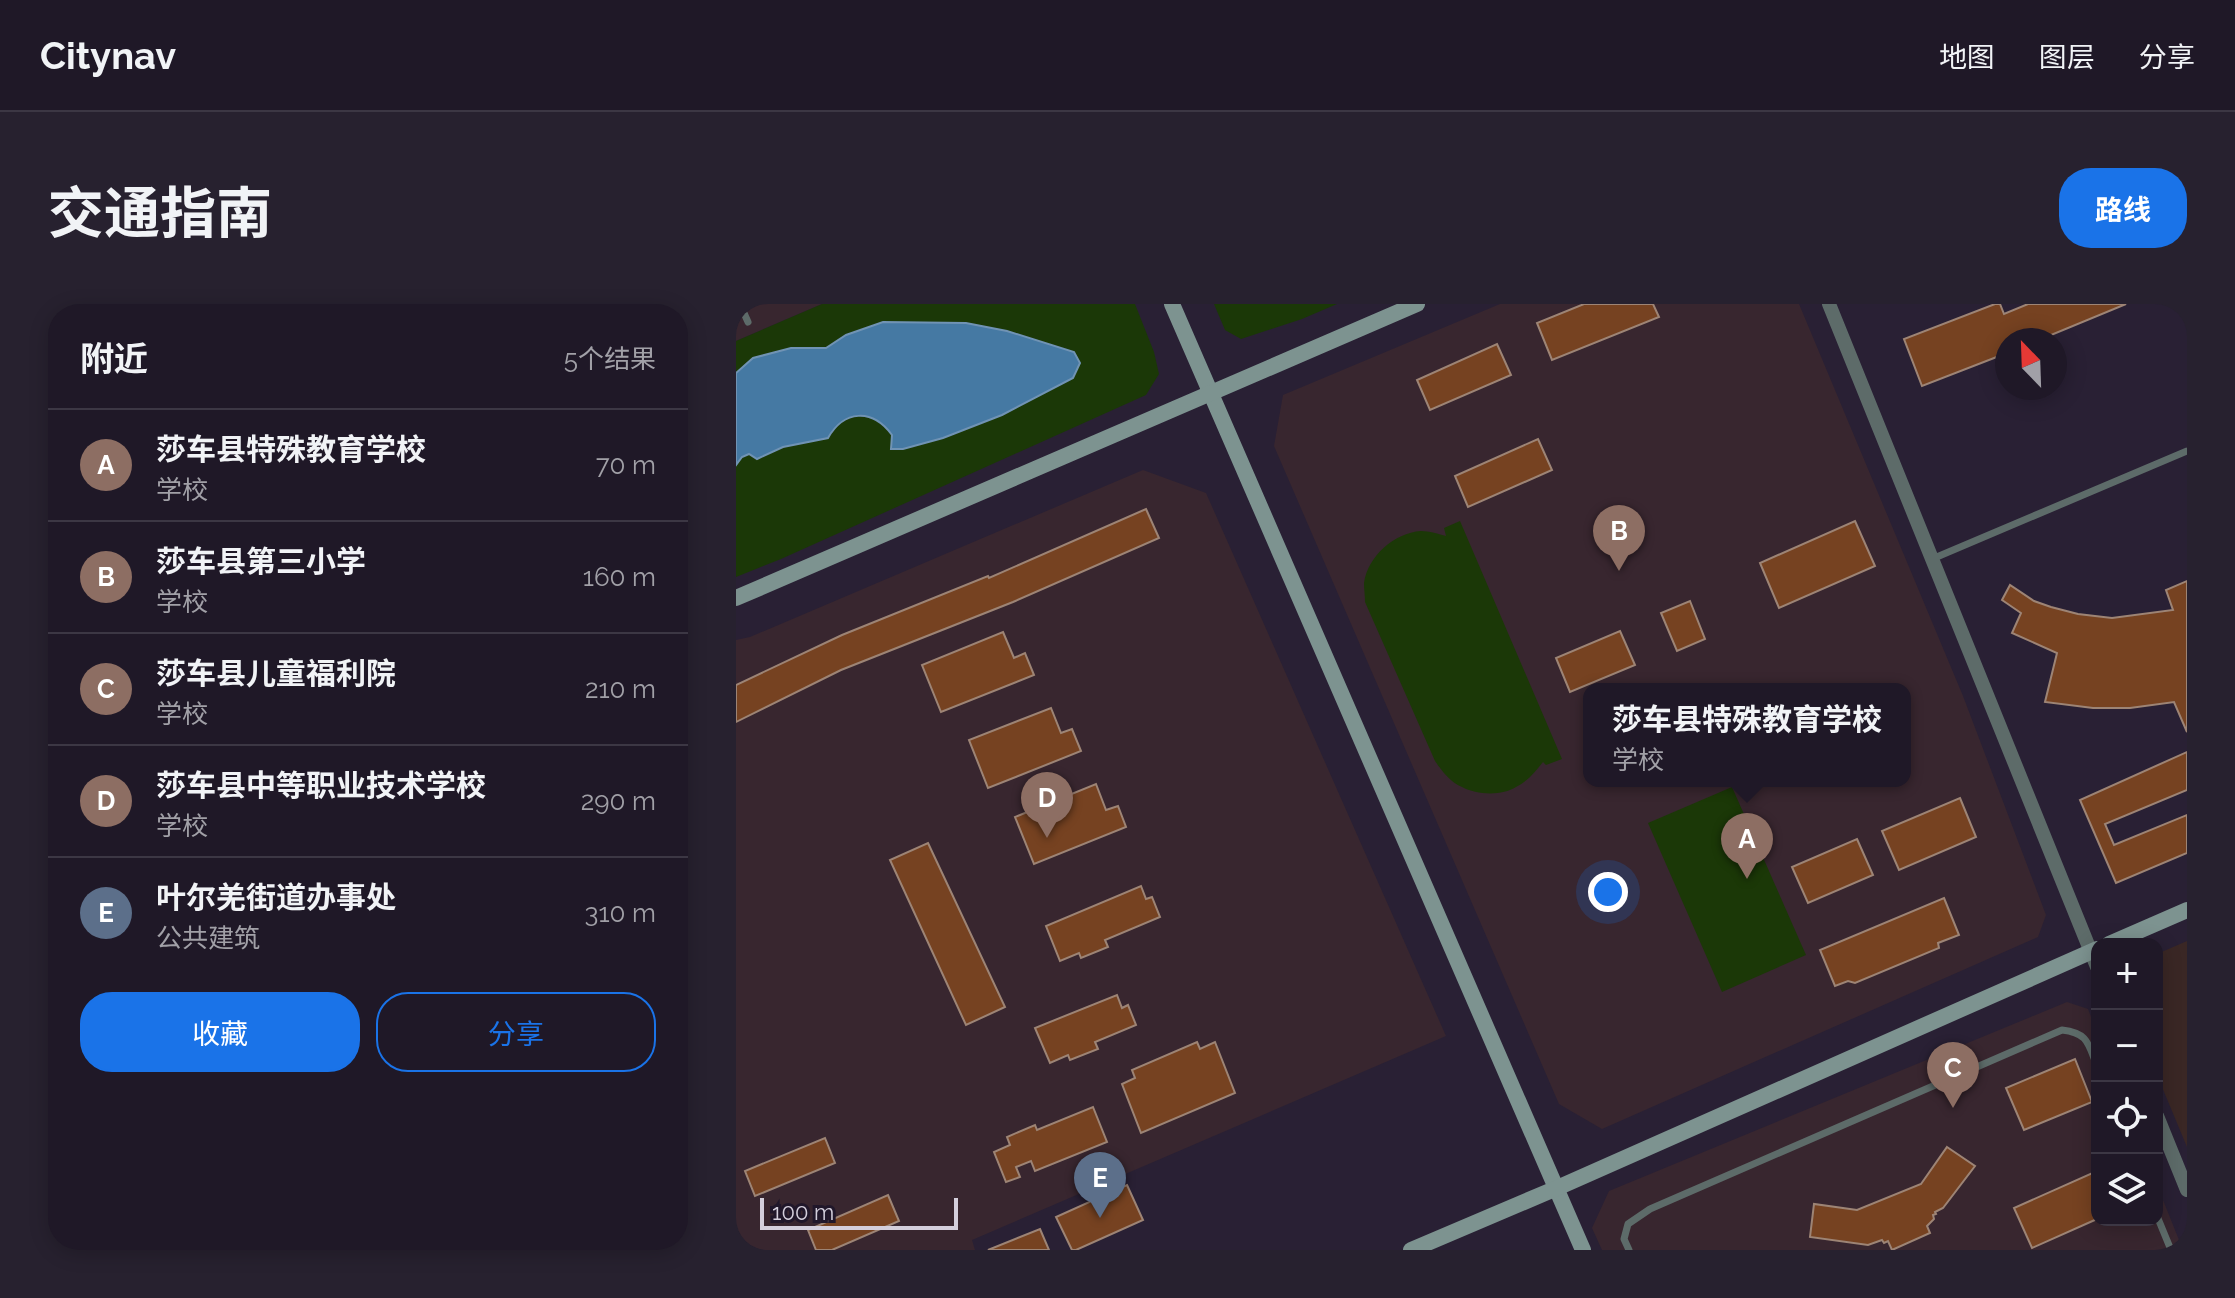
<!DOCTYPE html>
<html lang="zh">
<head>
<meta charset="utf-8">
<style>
  body { margin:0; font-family:Raleway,"Noto Sans SC",sans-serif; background:#27212f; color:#f1f3f6 }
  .controls { position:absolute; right:24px; bottom:24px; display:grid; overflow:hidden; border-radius:16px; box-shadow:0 4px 20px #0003 }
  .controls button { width:72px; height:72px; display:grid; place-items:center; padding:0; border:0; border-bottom:2px solid #3c3744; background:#1f1827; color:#f1f3f6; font:40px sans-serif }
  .compass { position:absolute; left:1259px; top:24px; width:72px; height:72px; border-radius:50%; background:#1f1827; box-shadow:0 4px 20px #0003; rotate:337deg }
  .scale { position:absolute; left:24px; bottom:20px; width:198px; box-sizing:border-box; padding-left:8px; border:4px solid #d4cfdc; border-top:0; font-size:22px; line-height:28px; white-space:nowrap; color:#d4cfdc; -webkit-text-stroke:6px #20172a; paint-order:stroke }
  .you { position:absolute; left:872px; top:588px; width:28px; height:28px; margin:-20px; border:6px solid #fff; border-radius:50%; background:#1a73e8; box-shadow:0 0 0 12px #1a73e833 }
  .badge { display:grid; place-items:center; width:52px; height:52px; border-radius:50%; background:#1a73e8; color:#fff; font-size:26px; font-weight:700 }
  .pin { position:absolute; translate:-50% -66px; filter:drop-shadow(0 2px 4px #0008) }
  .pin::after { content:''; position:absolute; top:42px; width:28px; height:24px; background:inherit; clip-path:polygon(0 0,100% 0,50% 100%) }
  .popup { position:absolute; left:847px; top:379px; width:328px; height:104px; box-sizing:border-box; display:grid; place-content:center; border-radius:16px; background:#1f1827; filter:drop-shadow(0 2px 6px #0005); font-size:26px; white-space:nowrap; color:#a1a0a7 }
  .popup b { font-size:30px; color:#f1f3f6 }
  .popup::after { content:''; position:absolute; left:50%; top:100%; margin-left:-16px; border:16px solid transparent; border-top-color:#1f1827 }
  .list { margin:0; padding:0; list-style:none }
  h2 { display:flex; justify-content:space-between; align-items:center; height:104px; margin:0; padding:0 32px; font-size:34px }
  h2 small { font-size:26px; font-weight:400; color:#a1a0a7 }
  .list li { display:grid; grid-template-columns:52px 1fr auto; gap:24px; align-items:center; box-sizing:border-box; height:112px; padding:0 32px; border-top:2px solid #3c3744 }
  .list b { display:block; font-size:30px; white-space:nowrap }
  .list p { margin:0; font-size:26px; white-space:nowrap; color:#a1a0a7 }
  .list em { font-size:26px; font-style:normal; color:#a1a0a7 }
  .actions { display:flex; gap:16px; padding:24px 32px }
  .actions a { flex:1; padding:18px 0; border:2px solid #1a73e8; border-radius:32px; text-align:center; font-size:28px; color:#1a73e8 }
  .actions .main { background:#1a73e8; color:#fff }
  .icon { flex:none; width:44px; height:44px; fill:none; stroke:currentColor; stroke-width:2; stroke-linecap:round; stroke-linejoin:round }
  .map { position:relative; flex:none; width:1451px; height:946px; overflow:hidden; border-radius:32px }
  header { display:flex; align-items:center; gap:48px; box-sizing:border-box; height:112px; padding:0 40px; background:#1f1827; border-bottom:2px solid #3c3744 }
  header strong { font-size:38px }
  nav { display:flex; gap:44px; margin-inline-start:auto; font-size:28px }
  .intro { display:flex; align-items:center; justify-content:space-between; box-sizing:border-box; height:192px; padding:0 48px }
  h1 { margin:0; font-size:56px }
  .button { padding:20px 36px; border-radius:32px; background:#1a73e8; color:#fff; font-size:28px; font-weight:700 }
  main { display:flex; gap:48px; padding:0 48px }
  aside { flex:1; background:#1f1827; border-radius:32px; box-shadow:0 4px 20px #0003 }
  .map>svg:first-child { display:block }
  .education { fill:#38262f; fill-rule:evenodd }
  .medical { fill:#3a2725 }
  .green { fill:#1b3807 }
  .water { fill:#4579a3; stroke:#7093b4; stroke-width:2 }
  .building { fill:#764221; stroke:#9d8475; stroke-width:2 }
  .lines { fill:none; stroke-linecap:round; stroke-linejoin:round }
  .lane { stroke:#5d6b69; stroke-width:7 }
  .street { stroke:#5d6b69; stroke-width:14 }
  .secondary { stroke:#7d9390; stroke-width:16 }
</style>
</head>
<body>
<header>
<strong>Citynav</strong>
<nav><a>地图</a><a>图层</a><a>分享</a></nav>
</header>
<div class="intro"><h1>交通指南</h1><a class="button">路线</a></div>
<main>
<aside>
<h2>附近<small>5个结果</small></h2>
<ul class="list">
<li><span class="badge" style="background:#8d6e63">A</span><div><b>莎车县特殊教育学校</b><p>学校</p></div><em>70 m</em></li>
<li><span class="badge" style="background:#8d6e63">B</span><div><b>莎车县第三小学</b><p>学校</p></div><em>160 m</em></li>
<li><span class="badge" style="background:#8d6e63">C</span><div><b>莎车县儿童福利院</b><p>学校</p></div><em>210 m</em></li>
<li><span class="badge" style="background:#8d6e63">D</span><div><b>莎车县中等职业技术学校</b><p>学校</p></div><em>290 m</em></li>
<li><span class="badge" style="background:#5c6f8a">E</span><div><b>叶尔羌街道办事处</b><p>公共建筑</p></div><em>310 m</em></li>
</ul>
<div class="actions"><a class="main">收藏</a><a>分享</a></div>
</aside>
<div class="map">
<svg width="1451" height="946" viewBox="0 0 1451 946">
  <rect width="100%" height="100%" fill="#292034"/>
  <g class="education">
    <polygon points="0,0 86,0 0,37"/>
    <path d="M764,0H1063L1227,392L1310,611L1302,633L866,825L823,800L538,142L547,91ZM853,385H1169V477H853Z"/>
    <polygon points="407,166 470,189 710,732 236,936 239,946 0,946 0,336 14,333"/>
    <polygon points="1331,698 1352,705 1361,728 1361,916 1421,916 1421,881 1447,946 866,946 856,924 873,887"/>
  </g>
  <polygon class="medical" points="1451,637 1451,843 1421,771 1421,650"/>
  <g class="green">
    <polygon points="86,0 399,0 418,48 423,70 410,91 45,255 0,273 0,37"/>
    <polygon points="478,0 601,0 566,15 505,35 489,26"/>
    <path d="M724,217L826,455L810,461L807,458C799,468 792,477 780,483C766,492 741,491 726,483C714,478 706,467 699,457L629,298C629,292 628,285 628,279C632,252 658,229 685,227C693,227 703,230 710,232L708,224Z"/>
    <polygon points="996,483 1070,651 986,688 912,519"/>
  </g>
  <path class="water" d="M147,18L230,19L271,27L338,48L344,59L337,74L266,111L207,134L167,145H155L156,131C136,104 108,106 92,134L47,143L21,155L13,150L6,153L0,161V69L17,54L55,44H90L110,31Z"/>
  <g class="building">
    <polygon points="848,0 917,0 923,13 816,56 801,19"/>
    <polygon points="1259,0 1264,0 1268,10 1292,0 1390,0 1303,36 1271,36 1271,49 1186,82 1168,35"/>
    <polygon points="761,40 775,71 694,106 681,76"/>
    <polygon points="802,135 816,166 732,203 719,172"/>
    <polygon points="410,205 423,234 277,298 105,366 0,418 0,381 106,331 252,272 253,274"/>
    <polygon points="1119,217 1139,262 1043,304 1024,259"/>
    <polygon points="1451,277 1451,428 1438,398 1394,404 1357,404 1309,398 1321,349 1276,329 1285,309 1266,296 1274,281 1298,297 1315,303 1342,310 1376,314 1437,306 1430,286"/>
    <polygon points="954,297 969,335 941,347 925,309"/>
    <polygon points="884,327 899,361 834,388 820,354"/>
    <polygon points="267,328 278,354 289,349 298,371 205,408 186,361"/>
    <polygon points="315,404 325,429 336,425 345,447 252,484 233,436"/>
    <polygon points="1451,448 1451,486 1369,520 1378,541 1451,511 1451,549 1380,579 1344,496"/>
    <polygon points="360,480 370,506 382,502 390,523 298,560 279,513"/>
    <polygon points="1224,494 1240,533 1163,566 1146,527"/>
    <polygon points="1121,535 1137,571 1072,599 1056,563"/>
    <polygon points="192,539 269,703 230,721 154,556"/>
    <polygon points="405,582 410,595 416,593 424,613 369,636 372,643 345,654 343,649 324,657 310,622"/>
    <polygon points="1208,594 1223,631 1202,639 1203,644 1119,679 1112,677 1099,682 1084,646"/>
    <polygon points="381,691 386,704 392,701 400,721 359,738 362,745 334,756 332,751 314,759 299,724"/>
    <polygon points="461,738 464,745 479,738 499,789 405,829 386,780 399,774 396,766"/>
    <polygon points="1339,755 1356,798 1288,826 1270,784"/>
    <polygon points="357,803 371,838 299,867 295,857 280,863 284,873 270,878 258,848 274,841 271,833 299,821 301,826"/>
    <polygon points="89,834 99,859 19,892 9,867"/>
    <polygon points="1211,843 1239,862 1207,904 1199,908 1200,910 1197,911 1198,915 1191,922 1194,929 1156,946 1152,937 1148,939 1146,936 1132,941 1074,933 1078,900 1121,906 1185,880"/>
    <polygon points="1361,867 1361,915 1296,944 1278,904"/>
    <polygon points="391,881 407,916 340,946 336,946 320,913"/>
    <polygon points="152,891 163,917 96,946 80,946 72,926"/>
    <polygon points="304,925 313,946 252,946"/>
  </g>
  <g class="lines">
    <g class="lane">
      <polyline points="4,0 12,18"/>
      <polyline points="1196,255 1451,147"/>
      <polyline points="1421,912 1435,946"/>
      <path d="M893,946L888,935L892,920L914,905L1326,726C1352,729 1352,739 1361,762"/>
    </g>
    <g class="street">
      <polyline points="1093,0 1361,663"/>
      <polyline points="1421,812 1451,886"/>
    </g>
    <g class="secondary">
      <polyline points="436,0 847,946"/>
      <polyline points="0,294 681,0"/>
      <polyline points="1373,640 1451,606"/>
      <polyline points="675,946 821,884 1361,645"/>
    </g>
  </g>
</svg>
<div class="controls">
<button>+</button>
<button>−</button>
<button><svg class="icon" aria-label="locate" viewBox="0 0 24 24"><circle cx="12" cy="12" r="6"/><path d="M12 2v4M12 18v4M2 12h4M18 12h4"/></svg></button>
<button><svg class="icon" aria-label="layers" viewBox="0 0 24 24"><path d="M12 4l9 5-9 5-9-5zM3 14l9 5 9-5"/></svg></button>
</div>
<svg class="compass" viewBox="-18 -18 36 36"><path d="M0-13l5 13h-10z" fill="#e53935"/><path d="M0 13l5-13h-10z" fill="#a1a0a7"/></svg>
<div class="scale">100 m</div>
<div class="you"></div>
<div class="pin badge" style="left:1011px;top:575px;background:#8d6e63">A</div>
<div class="popup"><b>莎车县特殊教育学校</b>学校</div>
<div class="pin badge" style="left:883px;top:267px;background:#8d6e63">B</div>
<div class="pin badge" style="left:1217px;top:804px;background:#8d6e63">C</div>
<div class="pin badge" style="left:311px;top:534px;background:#8d6e63">D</div>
<div class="pin badge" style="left:364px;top:914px;background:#5c6f8a">E</div>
</div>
</main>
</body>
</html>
